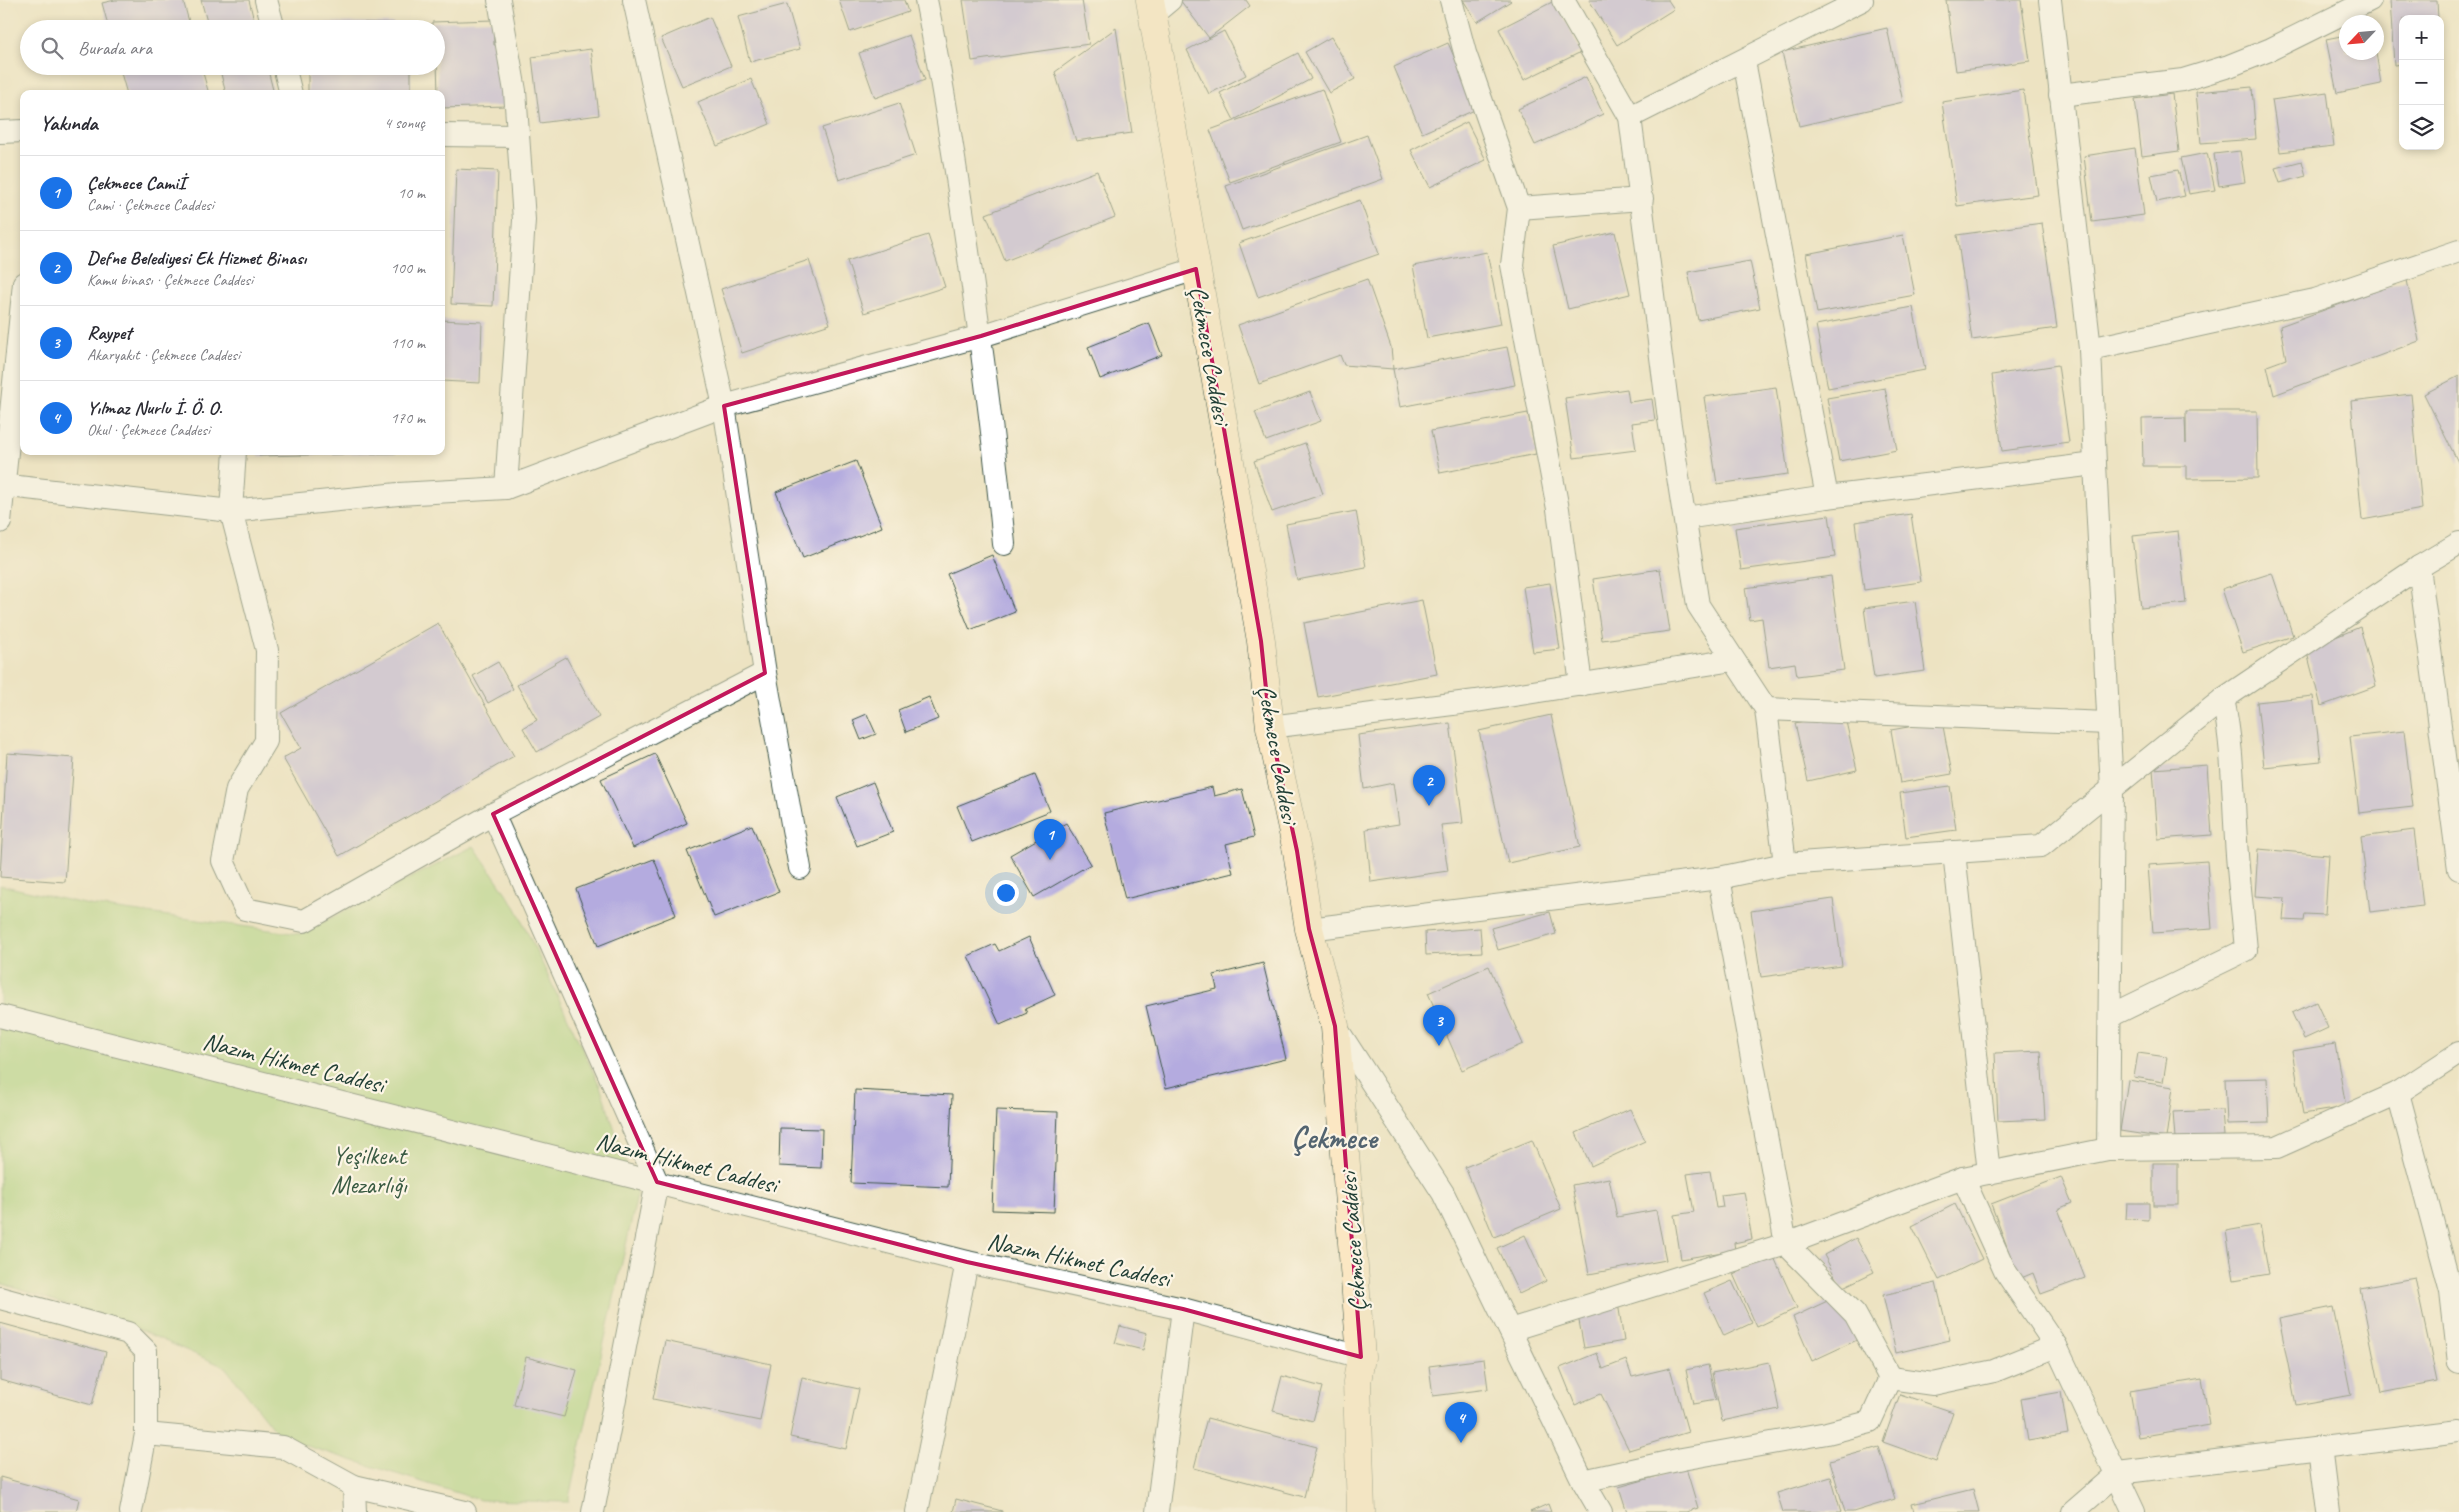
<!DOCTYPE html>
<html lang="tr">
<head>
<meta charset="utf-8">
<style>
  body { margin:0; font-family:Caveat,sans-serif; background:#f2f2f3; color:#2b2b33 }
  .controls { position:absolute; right:15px; top:15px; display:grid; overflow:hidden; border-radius:10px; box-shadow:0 2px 8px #0003 }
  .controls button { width:45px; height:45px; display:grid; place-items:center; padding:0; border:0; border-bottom:1px solid #e1e1e2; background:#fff; color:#2b2b33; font:25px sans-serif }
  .compass { position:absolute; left:2339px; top:15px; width:45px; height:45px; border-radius:50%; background:#fff; box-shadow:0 2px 8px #0003; rotate:244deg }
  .you { position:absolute; left:1005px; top:892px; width:18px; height:18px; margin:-12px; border:4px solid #fff; border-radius:50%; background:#1a73e8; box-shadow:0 0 0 8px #1a73e833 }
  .badge { display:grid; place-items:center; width:32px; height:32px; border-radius:50%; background:#1a73e8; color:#fff; font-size:16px; font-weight:700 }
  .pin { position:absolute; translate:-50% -41px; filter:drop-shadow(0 1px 2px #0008) }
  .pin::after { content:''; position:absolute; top:26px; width:18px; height:15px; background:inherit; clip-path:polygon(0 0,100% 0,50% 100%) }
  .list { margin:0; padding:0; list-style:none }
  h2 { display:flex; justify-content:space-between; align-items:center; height:65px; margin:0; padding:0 20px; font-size:21px }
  h2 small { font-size:16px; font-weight:400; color:#7c7c81 }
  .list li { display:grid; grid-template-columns:32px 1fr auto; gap:15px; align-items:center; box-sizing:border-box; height:75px; padding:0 20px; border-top:1px solid #e1e1e2 }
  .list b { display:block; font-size:19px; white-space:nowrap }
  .list p { margin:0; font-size:16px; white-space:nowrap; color:#7c7c81 }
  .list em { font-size:16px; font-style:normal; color:#7c7c81 }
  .icon { flex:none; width:28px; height:28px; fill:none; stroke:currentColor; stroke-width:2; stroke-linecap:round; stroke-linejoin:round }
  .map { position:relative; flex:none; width:2459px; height:1512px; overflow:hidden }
  .search { position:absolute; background:#fff; box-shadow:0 2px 8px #0003; left:20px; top:20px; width:425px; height:55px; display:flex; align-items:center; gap:12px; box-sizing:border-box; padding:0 18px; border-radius:28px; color:#7c7c81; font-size:19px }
  .panel { position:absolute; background:#fff; box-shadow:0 2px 8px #0003; left:20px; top:90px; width:425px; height:365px; border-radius:10px }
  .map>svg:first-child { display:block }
  .green { fill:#a7d27e; stroke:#638859 }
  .building { fill:#b4abdf }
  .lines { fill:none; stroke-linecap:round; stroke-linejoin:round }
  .street-casing { stroke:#3e5649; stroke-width:24 }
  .secondary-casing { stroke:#3e5649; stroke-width:29 }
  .street { stroke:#fff; stroke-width:22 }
  .secondary { stroke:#fbe7c3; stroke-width:28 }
  .marked { fill:none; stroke:#c2185b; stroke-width:4; stroke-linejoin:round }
  .labels { text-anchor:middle; stroke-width:4.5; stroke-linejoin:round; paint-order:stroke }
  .street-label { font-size:25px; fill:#1f3d34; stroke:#fcf5e5 }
  .park-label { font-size:25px; fill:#3a5b43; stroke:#fcf5e5 }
  .district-label { font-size:30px; font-weight:bold; fill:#536470; stroke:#fcf5e5 }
</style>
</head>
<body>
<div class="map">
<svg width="2459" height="1512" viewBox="0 0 2459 1512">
  <rect width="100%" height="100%" fill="#fcf5e5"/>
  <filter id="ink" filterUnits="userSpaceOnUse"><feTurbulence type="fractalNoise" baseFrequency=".02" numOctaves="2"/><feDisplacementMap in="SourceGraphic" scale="10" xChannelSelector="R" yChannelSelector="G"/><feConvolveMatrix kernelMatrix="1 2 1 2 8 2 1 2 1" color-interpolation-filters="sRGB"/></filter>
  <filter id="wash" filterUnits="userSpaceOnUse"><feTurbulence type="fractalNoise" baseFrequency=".0096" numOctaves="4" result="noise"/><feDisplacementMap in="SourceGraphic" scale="20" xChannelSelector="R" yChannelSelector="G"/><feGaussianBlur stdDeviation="1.12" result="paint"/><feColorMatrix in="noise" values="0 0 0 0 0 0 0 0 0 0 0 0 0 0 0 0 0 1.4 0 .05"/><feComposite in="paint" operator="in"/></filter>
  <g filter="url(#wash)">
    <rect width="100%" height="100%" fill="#ede3c2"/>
    <polygon class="green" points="474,846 516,908 600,1086 637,1196 568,1502 480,1500 281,1438 225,1367 130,1326 0,1283 0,885 89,905 299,934"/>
    <g id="blocks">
      <g class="building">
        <polygon points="115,0 183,0 191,29 109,29 102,3"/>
        <polygon points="201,0 249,0 256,29 209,29"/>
        <polygon points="839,0 904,0 908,12 850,32"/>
        <polygon points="963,0 1082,0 1089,44 972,61"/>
        <polygon points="1180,0 1246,0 1250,6 1209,38"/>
        <polygon points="1463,0 1510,0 1511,1 1477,22"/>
        <polygon points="1556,0 1581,52 1524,80 1499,29"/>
        <polygon points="1589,0 1668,0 1674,9 1617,45"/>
        <polygon points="1946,0 2021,0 2030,61 1956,71"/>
        <polygon points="2390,0 2437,0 2438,19 2403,19 2403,64 2394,65"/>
        <polygon points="787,4 800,49 750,62 738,17"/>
        <polygon points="710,17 731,66 682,86 661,38"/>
        <polygon points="493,20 494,45 504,44 506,106 441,108 441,94 438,94 436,29 432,29 432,22"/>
        <polygon points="295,22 394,23 395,29 295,29"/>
        <polygon points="1116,28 1132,133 1076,141 1055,72"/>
        <polygon points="1887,28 1903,102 1799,126 1782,52"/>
        <polygon points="1224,31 1246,75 1209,94 1187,50"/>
        <polygon points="909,35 925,80 875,98 859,53"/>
        <polygon points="2346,35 2346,52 2376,52 2381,84 2337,93 2326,39"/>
        <polygon points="1331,37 1355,79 1329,93 1305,52"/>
        <polygon points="1448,43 1477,109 1422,133 1394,67"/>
        <polygon points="591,49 599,115 540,123 532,57"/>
        <polygon points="1298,53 1311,79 1234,120 1220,93"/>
        <polygon points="119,66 201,66 209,94 127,94"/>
        <polygon points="219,66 267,66 274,94 226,94"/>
        <rect x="308" y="66" width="103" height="28"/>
        <polygon points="1586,77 1603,114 1535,145 1518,109"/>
        <polygon points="751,79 770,124 717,146 698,102"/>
        <polygon points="2252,87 2256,139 2201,143 2196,92"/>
        <polygon points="1322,89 1341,142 1230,182 1210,130"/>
        <polygon points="2023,90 2038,195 1957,206 1942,102"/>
        <polygon points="2327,92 2334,146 2280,152 2272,100"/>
        <polygon points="2172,94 2179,151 2142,156 2135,99"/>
        <polygon points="899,103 916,155 839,180 822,128"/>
        <polygon points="1467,122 1486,160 1430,187 1411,150"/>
        <polygon points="1367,135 1383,179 1242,230 1226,186"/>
        <polygon points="2135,148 2144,215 2092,222 2084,156"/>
        <polygon points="2240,151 2245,182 2219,186 2214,154"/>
        <polygon points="2207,153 2215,190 2189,194 2181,158"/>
        <polygon points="2302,161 2306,176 2280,183 2275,168"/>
        <polygon points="456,169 498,171 493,306 451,304"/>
        <polygon points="2178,170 2185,196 2157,202 2151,175"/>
        <polygon points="1097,171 1115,217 1005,261 986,214"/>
        <polygon points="1360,200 1379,254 1258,297 1239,243"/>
        <polygon points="2042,223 2057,328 1972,340 1957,235"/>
        <polygon points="1615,232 1630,294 1568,309 1553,246"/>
        <polygon points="928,235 945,287 864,313 847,261"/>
        <polygon points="1903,235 1915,295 1817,313 1806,254"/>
        <polygon points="1487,252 1501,324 1427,338 1413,266"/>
        <polygon points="809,260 830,324 742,353 721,289"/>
        <polygon points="1750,261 1760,308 1698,320 1688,272"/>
        <polygon points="1367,279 1391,347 1393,369 1507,347 1515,385 1400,407 1393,369 1344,365 1340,355 1259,384 1238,325"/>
        <polygon points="2407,280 2419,341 2274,395 2267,366 2286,359 2280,326"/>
        <polygon points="1913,307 1925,370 1828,388 1816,325"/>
        <polygon points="441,320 482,322 480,383 441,381"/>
        <polygon points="1149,323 1162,355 1100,379 1088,347"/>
        <polygon points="2058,365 2069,442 2002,451 1992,375"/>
        <polygon points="2459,376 2459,464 2424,394"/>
        <polygon points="1776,387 1788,474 1717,484 1704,397"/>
        <polygon points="1885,388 1897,450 1839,461 1827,398"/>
        <polygon points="1627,389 1629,402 1652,399 1655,420 1632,423 1636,450 1574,458 1565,398"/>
        <polygon points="1310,392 1321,421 1266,441 1255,412"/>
        <polygon points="2411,394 2422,509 2362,520 2351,401"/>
        <polygon points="2186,411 2257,411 2258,478 2187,479 2187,466 2143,466 2142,419 2185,418 2186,444"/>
        <polygon points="1528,413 1536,454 1440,473 1431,431"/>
        <polygon points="1305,443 1323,494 1272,512 1254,461"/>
        <polygon points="259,451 395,451 396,453 259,456"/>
        <polygon points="856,461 882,527 803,558 776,492"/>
        <polygon points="1356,511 1366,567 1297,580 1286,524"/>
        <polygon points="1911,514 1921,582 1864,590 1855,522"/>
        <polygon points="1829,515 1835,557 1741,570 1735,528"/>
        <polygon points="2178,531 2186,603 2141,608 2133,536"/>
        <polygon points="992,555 1015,612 970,630 947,574"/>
        <polygon points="1660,569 1670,631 1602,640 1593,579"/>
        <polygon points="2272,573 2293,636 2243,652 2222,589"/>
        <polygon points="1831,576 1844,670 1797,676 1795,663 1769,667 1762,618 1750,620 1745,588"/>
        <polygon points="1550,583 1560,649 1533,652 1523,587"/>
        <polygon points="1422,600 1437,674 1318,697 1304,623"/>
        <polygon points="1915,601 1925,671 1874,678 1864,608"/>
        <polygon points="438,623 514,756 339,856 283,758 301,748 281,713"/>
        <polygon points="2360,627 2376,686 2321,706 2306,649"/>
        <polygon points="566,657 599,717 537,752 523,728 537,720 517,685"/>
        <polygon points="498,662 513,689 488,703 473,676"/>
        <polygon points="2313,696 2321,761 2264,767 2257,702"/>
        <polygon points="929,697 938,719 906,732 898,710"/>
        <polygon points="1844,713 1857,770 1808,781 1795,723"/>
        <polygon points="867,714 876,734 861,740 853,720"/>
        <polygon points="1551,715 1580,847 1508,863 1479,731"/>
        <polygon points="1942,721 1952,774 1900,783 1891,730"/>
        <polygon points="1450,723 1463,823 1441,825 1448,871 1371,882 1366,829 1399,824 1393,783 1364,789 1358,735"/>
        <polygon points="2404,731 2413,807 2359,813 2350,737"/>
        <polygon points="7,753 74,758 65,882 0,877"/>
        <polygon points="655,754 687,823 633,848 601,779"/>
        <polygon points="2207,765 2212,835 2158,839 2153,769"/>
        <polygon points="1035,775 1050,811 972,842 957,806"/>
        <polygon points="873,782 893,832 857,846 837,797"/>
        <polygon points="1950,786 1956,830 1906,837 1900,793"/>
        <polygon points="1212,787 1214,796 1242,789 1254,837 1226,844 1233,873 1125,899 1104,813"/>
        <polygon points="1066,823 1091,864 1034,897 1010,855"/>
        <polygon points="752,825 779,892 714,917 687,851"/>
        <polygon points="2414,830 2423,906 2370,912 2361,837"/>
        <polygon points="2258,849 2329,855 2325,915 2305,914 2304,921 2283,920 2285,898 2255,896"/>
        <polygon points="654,859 676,915 598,946 576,889"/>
        <polygon points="2207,861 2212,929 2153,933 2148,865"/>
        <polygon points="1833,899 1842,966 1761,977 1751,911"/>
        <polygon points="1550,912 1556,934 1498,950 1491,928"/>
        <polygon points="1480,928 1482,952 1426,955 1425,932"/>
        <polygon points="1029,937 1055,995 1025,1009 1027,1013 1000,1025 968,956 995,944 999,951"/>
        <polygon points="1263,963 1286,1059 1166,1088 1146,1006 1217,989 1214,975"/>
        <polygon points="1489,966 1523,1044 1462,1070 1428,993"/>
        <polygon points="2316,1002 2328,1028 2304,1039 2292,1013"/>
        <polygon points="2335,1044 2346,1107 2303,1114 2292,1051"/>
        <polygon points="2041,1051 2045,1119 1998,1121 1995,1053"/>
        <polygon points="2138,1053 2167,1057 2163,1082 2134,1077"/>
        <polygon points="2267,1078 2269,1123 2227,1124 2225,1079"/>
        <polygon points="2128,1080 2173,1087 2166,1138 2120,1131"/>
        <polygon points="855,1090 952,1095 948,1187 851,1183"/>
        <polygon points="1630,1109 1645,1141 1591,1166 1576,1133"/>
        <polygon points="996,1110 1058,1112 1054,1212 992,1210"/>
        <polygon points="2222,1110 2224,1136 2175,1138 2173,1112"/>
        <polygon points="780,1128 822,1129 821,1168 779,1166"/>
        <polygon points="1532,1140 1561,1209 1494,1237 1465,1167"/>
        <rect x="2153" y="1163" width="25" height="42"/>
        <polygon points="1710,1171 1716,1208 1723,1207 1721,1195 1744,1192 1752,1239 1734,1243 1735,1250 1681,1259 1674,1215 1694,1212 1687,1174"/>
        <polygon points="2061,1177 2072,1203 2058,1209 2085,1278 2041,1294 2033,1273 2019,1279 1991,1204"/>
        <polygon points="1609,1178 1617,1217 1656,1210 1666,1260 1589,1274 1572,1185"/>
        <polygon points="2127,1203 2149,1203 2149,1220 2126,1219"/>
        <polygon points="1955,1204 1982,1259 1939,1280 1912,1226"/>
        <polygon points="2260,1225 2269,1274 2234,1280 2226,1231"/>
        <polygon points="1525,1235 1546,1281 1519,1294 1497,1248"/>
        <polygon points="1856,1238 1874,1272 1841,1288 1824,1255"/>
        <polygon points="1773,1255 1797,1308 1757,1327 1733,1274"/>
        <polygon points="2415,1278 2437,1382 2381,1393 2360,1288"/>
        <polygon points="1732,1281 1752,1323 1724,1336 1704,1293"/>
        <polygon points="1936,1283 1950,1340 1896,1353 1883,1295"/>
        <polygon points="1836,1297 1857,1340 1812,1361 1793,1317"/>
        <polygon points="1618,1303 1624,1341 1584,1348 1577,1310"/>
        <polygon points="2333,1307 2351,1395 2296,1405 2279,1318"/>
        <polygon points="0,1323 106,1352 92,1405 0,1380"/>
        <polygon points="1120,1326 1147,1333 1143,1350 1115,1343"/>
        <polygon points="665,1341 771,1364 760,1421 653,1399"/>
        <polygon points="1597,1353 1603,1369 1626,1360 1632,1377 1670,1368 1688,1432 1629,1450 1601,1394 1575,1405 1560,1368"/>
        <polygon points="526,1357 577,1370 564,1417 514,1405"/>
        <polygon points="1484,1359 1488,1389 1433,1396 1429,1366"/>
        <polygon points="1769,1362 1779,1409 1722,1421 1712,1373"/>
        <polygon points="1708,1365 1716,1400 1693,1404 1686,1370"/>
        <polygon points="1282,1376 1322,1387 1313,1421 1273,1411"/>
        <polygon points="802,1377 859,1389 846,1449 790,1437"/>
        <polygon points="2202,1379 2210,1425 2138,1437 2130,1391"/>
        <polygon points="2061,1392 2068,1434 2028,1441 2021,1399"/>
        <polygon points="1900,1394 1953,1412 1936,1461 1883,1442"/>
        <polygon points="1207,1418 1317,1447 1304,1497 1194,1468"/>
        <polygon points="1879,1447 1895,1499 1853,1512 1845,1512 1830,1461"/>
        <polygon points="1686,1468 1698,1508 1686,1512 1627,1512 1619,1487"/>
        <polygon points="0,1477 79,1499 76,1512 0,1512"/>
        <polygon points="1831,1477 1841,1512 1783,1512 1777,1493"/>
        <polygon points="1973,1489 1979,1512 1914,1512 1912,1504"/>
        <polygon points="956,1499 1002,1511 1002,1512 953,1512"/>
        <polygon points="1548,1504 1551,1512 1530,1512"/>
      </g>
    </g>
  </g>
  <g filter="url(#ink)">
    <use href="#blocks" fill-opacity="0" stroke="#3e5649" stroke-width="1"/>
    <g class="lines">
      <g class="street-casing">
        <g id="street">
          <polyline points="266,0 274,29"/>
          <polyline points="499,0 515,91 524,220 506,488"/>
          <polyline points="634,0 724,406 765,673 800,868"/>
          <path d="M926,0C941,72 952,144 963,217C979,326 994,435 1004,544"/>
          <polyline points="1451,0 1465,53 1519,208 1512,265 1558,509 1581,685"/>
          <polyline points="1563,0 1630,117 1669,419 1698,605 1766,709 1785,864"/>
          <polyline points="2050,0 2090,349 2095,464 2112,789 2108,1149"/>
          <polyline points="1152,15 1170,0"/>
          <polyline points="1744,61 1827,497"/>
          <polyline points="284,66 291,94"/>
          <polyline points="2060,95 2183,80 2229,66 2269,50 2370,0"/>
          <polyline points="1630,117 1862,0"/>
          <polyline points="0,132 24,131"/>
          <polyline points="441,135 518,136"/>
          <polyline points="1519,208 1642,199"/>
          <polyline points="2090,349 2315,300 2459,251"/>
          <polyline points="235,451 231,511 267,650 266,741 237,789 223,861 245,909 304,921 493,814"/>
          <polyline points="0,485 231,511 398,494 506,488 724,406 981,336 1196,269"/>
          <polyline points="1685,518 1827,497 2095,464"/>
          <polyline points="0,522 24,283"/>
          <polyline points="2419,567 2459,869"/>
          <polyline points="1766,709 2108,723"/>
          <polyline points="1270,727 1476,701 1733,660"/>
          <polyline points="1954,852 1989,1173"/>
          <polyline points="1719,878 1786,1244 1855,1314 1890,1378"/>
          <polyline points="1309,929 1719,878 1785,864 2041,846 2223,699 2419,567 2459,543"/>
          <polyline points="0,1016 967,1262 1183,1309 1361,1357"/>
          <path d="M2110,1016L2246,950C2243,913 2238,877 2236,840C2233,792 2233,745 2223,699"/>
          <polyline points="1335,1026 1443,1193 1583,1481 1601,1512"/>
          <polyline points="2398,1093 2451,1291 2459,1363"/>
          <polyline points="1963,1178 2005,1271 2056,1346 2134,1512"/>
          <polyline points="0,1298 128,1333 146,1351 146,1434 131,1512"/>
          <polyline points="1510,1330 1786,1244 1963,1178 2108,1149 2277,1147 2398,1093 2459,1053"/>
          <polyline points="146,1434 283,1447 354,1486 355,1512"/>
          <polyline points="2320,1447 2328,1512"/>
          <polyline points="1583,1481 1682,1459 1827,1433 1870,1422 1890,1378 1933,1384 1994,1371 2056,1346"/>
          <polyline points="354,1486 465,1512"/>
          <polyline points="593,1512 657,1182 493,814 765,673"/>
          <polyline points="917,1512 967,1262"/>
          <polyline points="1157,1512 1183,1309"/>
          <polyline points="2073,1512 2118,1473 2459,1431"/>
        </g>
      </g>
      <g class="secondary-casing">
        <polyline id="secondary" points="1150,0 1261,641 1270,727 1297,851 1309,929 1335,1026 1361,1357 1357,1382 1361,1512"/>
      </g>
      <use href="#street" class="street"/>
      <use href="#secondary" class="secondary"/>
    </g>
  </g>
  <path d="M0 0H2459V1512H0ZM1196,269L1261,641L1270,727L1297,851L1309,929L1335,1026L1361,1357L1183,1309L967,1262L657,1182L493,814L765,673L724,406L981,336Z" fill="#ede3c2" fill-opacity=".55" fill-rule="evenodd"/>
  <path class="marked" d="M1196,269L1261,641L1270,727L1297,851L1309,929L1335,1026L1361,1357L1183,1309L967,1262L657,1182L493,814L765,673L724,406L981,336Z"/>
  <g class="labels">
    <g class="street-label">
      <text transform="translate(1211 355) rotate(80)" y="9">Çekmece Caddesi</text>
      <text transform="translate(1279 754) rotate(80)" y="9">Çekmece Caddesi</text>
      <text transform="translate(294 1062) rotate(14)" y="9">Nazım Hikmet Caddesi</text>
      <text transform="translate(687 1162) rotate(14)" y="9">Nazım Hikmet Caddesi</text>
      <text transform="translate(1352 1242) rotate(-94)" y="9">Çekmece Caddesi</text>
      <text transform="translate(1079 1259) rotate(12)" y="9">Nazım Hikmet Caddesi</text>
    </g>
    <g class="park-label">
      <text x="369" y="1164">Yeşilkent<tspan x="369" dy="29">Mezarlığı</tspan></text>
    </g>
    <g class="district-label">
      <text x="1334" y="1148">Çekmece</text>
    </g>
  </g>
</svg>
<div class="controls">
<button>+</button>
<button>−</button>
<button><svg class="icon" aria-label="layers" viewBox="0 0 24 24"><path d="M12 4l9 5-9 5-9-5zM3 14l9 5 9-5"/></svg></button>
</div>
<svg class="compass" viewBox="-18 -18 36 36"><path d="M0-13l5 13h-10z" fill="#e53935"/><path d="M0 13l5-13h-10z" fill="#7c7c81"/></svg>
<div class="you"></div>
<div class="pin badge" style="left:1050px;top:860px">1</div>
<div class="pin badge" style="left:1429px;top:806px">2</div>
<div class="pin badge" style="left:1439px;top:1046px">3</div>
<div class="pin badge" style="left:1461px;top:1443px">4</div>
<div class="search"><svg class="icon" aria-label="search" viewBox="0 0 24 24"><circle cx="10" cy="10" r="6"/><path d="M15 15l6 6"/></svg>Burada ara</div>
<section class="panel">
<h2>Yakında<small>4 sonuç</small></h2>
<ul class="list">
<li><span class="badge">1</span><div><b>Çekmece Camiİ</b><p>Cami · Çekmece Caddesi</p></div><em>10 m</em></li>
<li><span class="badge">2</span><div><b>Defne Belediyesi Ek Hizmet Binası</b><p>Kamu binası · Çekmece Caddesi</p></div><em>100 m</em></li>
<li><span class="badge">3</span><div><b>Raypet</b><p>Akaryakıt · Çekmece Caddesi</p></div><em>110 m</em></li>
<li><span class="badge">4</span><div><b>Yılmaz Nurlu İ. Ö. O.</b><p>Okul · Çekmece Caddesi</p></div><em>170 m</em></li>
</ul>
</section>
</div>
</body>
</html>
